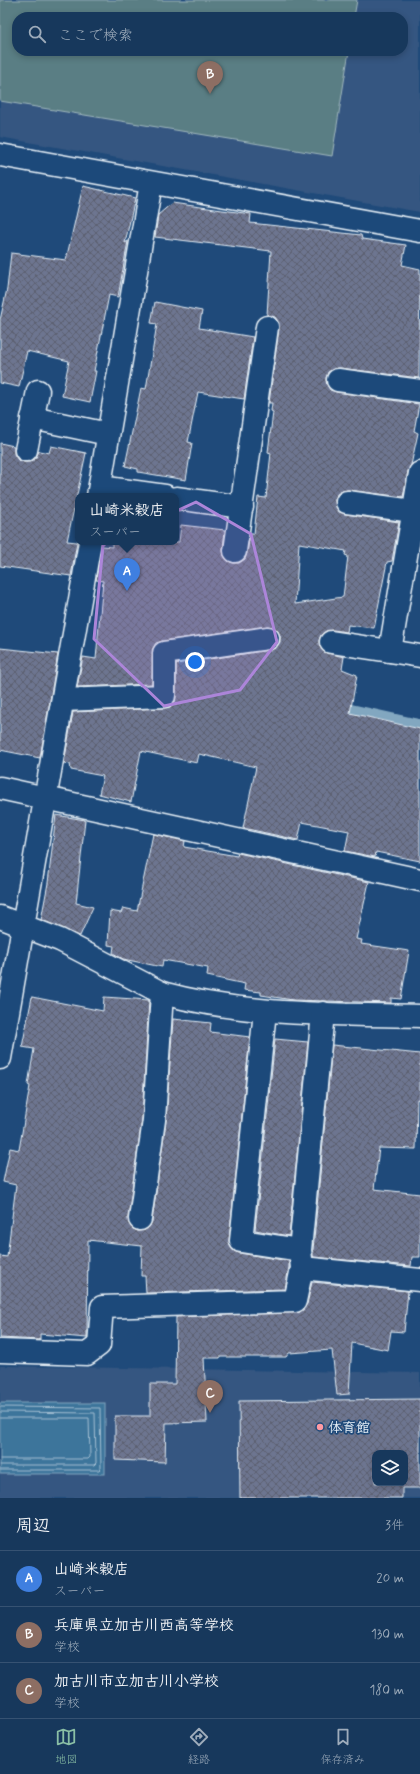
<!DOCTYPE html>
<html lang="ja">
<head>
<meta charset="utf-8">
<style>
  body { margin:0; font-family:Mynerve,"Klee One",sans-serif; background:#203f62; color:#f1f3f6 }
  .controls { position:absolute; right:12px; bottom:12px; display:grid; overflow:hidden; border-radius:8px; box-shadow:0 2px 6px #0003 }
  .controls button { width:36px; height:36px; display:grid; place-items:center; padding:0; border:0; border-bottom:1px solid #365272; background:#17385c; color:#f1f3f6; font:20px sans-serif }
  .you { position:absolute; left:195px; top:662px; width:14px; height:14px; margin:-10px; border:3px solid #fff; border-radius:50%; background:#1a73e8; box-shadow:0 0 0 6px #1a73e833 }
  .badge { display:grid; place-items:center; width:26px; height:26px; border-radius:50%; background:#8abfa5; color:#fff; font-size:13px; font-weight:700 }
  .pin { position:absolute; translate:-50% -33px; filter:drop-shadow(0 1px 2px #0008) }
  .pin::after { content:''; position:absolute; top:21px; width:14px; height:12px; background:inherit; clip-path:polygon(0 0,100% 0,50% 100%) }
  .popup { position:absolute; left:75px; top:493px; width:104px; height:52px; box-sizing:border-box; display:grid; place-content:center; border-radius:8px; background:#17385c; filter:drop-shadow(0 1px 3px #0005); font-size:13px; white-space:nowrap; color:#9eacbb }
  .popup b { font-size:15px; color:#f1f3f6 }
  .popup::after { content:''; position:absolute; left:50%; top:100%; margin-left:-8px; border:8px solid transparent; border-top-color:#17385c }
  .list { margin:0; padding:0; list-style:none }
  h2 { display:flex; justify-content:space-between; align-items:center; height:52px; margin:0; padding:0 16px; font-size:17px }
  h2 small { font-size:13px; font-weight:400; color:#9eacbb }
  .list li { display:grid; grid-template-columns:26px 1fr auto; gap:12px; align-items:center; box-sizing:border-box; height:56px; padding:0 16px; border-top:1px solid #365272 }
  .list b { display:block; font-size:15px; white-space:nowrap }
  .list p { margin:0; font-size:13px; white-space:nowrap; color:#9eacbb }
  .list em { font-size:13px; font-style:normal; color:#9eacbb }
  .icon { flex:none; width:22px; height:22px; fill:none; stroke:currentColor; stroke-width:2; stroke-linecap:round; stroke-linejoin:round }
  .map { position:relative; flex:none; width:420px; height:1498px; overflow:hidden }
  .search { position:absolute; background:#17385c; box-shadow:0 2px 6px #0003; left:12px; right:12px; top:12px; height:44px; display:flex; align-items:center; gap:10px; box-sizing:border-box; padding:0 14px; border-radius:16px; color:#9eacbb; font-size:15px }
  .sheet { height:220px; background:#17385c }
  nav { display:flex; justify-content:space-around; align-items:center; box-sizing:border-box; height:56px; border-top:1px solid #365272; background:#17385c; font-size:11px; color:#9eacbb }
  nav a { display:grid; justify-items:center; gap:2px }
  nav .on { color:#8abfa5 }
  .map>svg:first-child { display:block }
  .built { fill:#365781; fill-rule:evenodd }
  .pitch { fill:#5a7e84; stroke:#a1b8be }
  .water { fill:#3e759b; stroke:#82a7c0 }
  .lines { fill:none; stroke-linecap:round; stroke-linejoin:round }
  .shore { stroke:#a4bfd3; stroke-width:1 }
  .stream { stroke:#82a7c0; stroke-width:9 }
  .building { fill:url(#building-cross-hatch); stroke:#e8f1f8; fill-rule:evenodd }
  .minor-casing { stroke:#e8f1f8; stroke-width:25 }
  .minor { stroke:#1f4a7a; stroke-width:22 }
  .marked { fill:#ac85d9; fill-opacity:0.2; stroke:#ac85d9; stroke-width:3; stroke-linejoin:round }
  .poi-dot { fill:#ff9aa2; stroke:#1f4a7a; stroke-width:1.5 }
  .labels { text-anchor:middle; stroke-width:3.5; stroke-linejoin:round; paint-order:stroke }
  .poi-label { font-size:14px; font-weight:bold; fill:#e8f1f8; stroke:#1f4a7a; text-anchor:start }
</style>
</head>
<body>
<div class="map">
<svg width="420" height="1498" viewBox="0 0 420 1498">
  <defs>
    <pattern id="building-cross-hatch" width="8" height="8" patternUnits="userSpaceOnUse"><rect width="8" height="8" fill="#6d7490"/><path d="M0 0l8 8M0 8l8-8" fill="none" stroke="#5b6070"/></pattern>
  </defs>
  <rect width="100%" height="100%" fill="#1f4a7a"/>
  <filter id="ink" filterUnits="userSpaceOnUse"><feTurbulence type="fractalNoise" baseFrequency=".025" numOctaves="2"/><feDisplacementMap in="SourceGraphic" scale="8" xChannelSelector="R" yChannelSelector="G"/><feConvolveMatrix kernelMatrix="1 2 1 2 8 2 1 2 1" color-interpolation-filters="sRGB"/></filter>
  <g filter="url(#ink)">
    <g class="built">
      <path d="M0,0H420V212L0,137ZM17,17H403V51H17Z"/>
      <path d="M0,1366L420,1373V1498H0ZM375,1453H405V1483H375Z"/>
    </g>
    <polygon class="pitch" points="0,0 357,0 354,17 17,17 17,51 349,51 332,156 0,101"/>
    <rect class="water" x="0" y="1403" width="105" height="71"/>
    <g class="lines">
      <g class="shore">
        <polyline points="0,1407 100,1408 101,1468 99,1470 0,1470"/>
        <polyline points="0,1412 95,1413 96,1463 94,1465 0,1465"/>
        <polyline points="0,1418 89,1418 90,1457 88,1459 0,1459"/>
      </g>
      <polyline class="stream" points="339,706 420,724"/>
    </g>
    <g class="building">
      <polygon points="83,186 135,198 125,243 128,241 118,297 109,295 94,371 96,371 90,402 62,396 69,361 27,351 19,387 0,383 0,320 7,289 11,253 66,260"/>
      <path d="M172,203L251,214L250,223L361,235L362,239L406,245L402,265L420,269L419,378L340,368L333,369L328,372L326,378L327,385L330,390L336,392L419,404L414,431L418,433L411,465L408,471L403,497L348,490L342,491L337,494L335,500L336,507L339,512L345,514L399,522L392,561L387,562L374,628L348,625L347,632L333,630L326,631L321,635L319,641L320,647L324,652L344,657L342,669L357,675L350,713L420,729V861L376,852L375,857L345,851L349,831L302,822L298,840L243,828L256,767L199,754L197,763L141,751L131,802L99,794L103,776L71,770L70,764L64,763L73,712L164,708L170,707L175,702L176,696V664L270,650L276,648L280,642V636L278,631L273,627L267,626L162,641L156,643L153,648L152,684L77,687L83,657L96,659L103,581L96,580L102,546L112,547V542H179L181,525L225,530L223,549L224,556L228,561L233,563H239L245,559L247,553L250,534H254L258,497L266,498L271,453L268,452L273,412L271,411L272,403H269L279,328V323L275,317L267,315L271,251L155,237L158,215ZM299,543L346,551L345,555L348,556L343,597L295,604Z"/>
      <polygon points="155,302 202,311 199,328 253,337 244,399 198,392 188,442 192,443 186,480 138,472 138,469 125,466 141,388 146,389 157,324 151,323"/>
      <polygon points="0,443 14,446 14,454 18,460 24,462 30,462 35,459 39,451 49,453 51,446 86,453 67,541 77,542 71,576 0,566"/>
      <polygon points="0,648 58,654 40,758 0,750"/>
      <polygon points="56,815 85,820 76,903 93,907 80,936 41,920 48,883"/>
      <polygon points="153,834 185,841 184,847 237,856 238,853 369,882 356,939 362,940 361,944 409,951 401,999 391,998 391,1003 293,1000 261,995 261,992 244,990 245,984 207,976 208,968 163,960 162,967 123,959 113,953 114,946 108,945 110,911 121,913 123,908 137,911"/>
      <polygon points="32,997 103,1011 104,997 149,1000 142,1119 128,1217 129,1224 133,1229 138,1231 145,1230 150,1226 152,1221 166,1121 173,1019 211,1023 210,1032 250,1037 229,1240 230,1246 234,1251 239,1253 289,1261 289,1267 285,1289 146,1293 145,1276 141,1276 142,1246 88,1240 87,1338 40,1334 40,1340 0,1338 0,1256 7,1257 16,1185 3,1182 10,1148 19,1150 30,1086 28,1085 34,1049 22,1047"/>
      <polygon points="275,1039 308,1042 289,1236 255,1230"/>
      <polygon points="332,1045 420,1054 420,1100 417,1099 416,1149 379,1148 374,1189 420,1194 420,1257 412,1257 411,1266 313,1257 313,1250"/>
      <polygon points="312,1282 408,1291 404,1332 391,1331 388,1350 352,1343 349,1394 337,1395 332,1350 289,1353 286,1357 220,1357 220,1358 204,1358 207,1422 166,1423 165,1462 115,1460 115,1416 150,1416 150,1384 175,1384 176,1317 300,1312 307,1304"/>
      <path d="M420,1399V1488H402V1498H240L239,1401ZM375,1453H405V1483H375Z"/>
    </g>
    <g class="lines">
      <g class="minor-casing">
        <g id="minor">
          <polyline points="0,155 420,231"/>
          <polyline points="338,380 420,391"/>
          <polyline points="32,418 108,434"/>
          <polyline points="26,450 38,391"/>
          <polyline points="420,473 390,651 420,656"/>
          <polyline points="100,487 165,496"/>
          <polyline points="98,496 151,183"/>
          <polyline points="176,498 242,507"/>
          <polyline points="347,502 420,512"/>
          <polyline points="235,551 267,327"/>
          <polyline points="331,642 390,651"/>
          <polyline points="63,700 164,696 164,653 268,638"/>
          <polyline points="0,788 420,880"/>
          <path d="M0,917L60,940L162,993C246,1016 334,1014 420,1016"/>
          <polyline points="265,1011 241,1241 300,1250"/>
          <polyline points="0,1058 90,542"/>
          <polyline points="140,1219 154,1120 162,993"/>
          <polyline points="302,1268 420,1280"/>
          <polyline points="0,1351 87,1354 99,1345 102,1307 295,1301 302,1268 300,1250 323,1013"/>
        </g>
      </g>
      <use href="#minor" class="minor"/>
    </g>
  </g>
  <path class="marked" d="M196,502L251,534L277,642L240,690L164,706L94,639L103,545Z"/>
  <circle class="poi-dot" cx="320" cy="1427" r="4"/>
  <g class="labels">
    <g class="poi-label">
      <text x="328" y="1432">体育館</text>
    </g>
  </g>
</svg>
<div class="controls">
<button><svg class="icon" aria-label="layers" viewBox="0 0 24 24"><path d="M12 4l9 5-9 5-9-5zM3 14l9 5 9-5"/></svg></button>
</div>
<div class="you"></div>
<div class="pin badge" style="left:127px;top:591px;background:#3f7fe0">A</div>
<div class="popup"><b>山崎米穀店</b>スーパー</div>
<div class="pin badge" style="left:210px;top:94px;background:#8d6e63">B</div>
<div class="pin badge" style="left:210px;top:1413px;background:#8d6e63">C</div>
<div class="search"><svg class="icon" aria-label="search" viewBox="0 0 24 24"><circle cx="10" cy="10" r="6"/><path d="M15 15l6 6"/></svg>ここで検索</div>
</div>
<section class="sheet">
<h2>周辺<small>3件</small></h2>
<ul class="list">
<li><span class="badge" style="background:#3f7fe0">A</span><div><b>山崎米穀店</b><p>スーパー</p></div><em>20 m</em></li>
<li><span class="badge" style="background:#8d6e63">B</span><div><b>兵庫県立加古川西高等学校</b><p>学校</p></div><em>130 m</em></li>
<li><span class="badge" style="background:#8d6e63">C</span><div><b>加古川市立加古川小学校</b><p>学校</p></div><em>180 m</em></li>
</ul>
</section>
<nav>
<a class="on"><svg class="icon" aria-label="map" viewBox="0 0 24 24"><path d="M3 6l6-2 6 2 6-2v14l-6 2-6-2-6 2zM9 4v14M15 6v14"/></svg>地図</a>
<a><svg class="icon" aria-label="directions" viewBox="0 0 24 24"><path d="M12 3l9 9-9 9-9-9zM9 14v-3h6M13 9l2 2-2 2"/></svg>経路</a>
<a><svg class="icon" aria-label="saved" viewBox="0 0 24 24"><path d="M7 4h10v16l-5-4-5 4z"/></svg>保存済み</a>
</nav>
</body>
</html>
